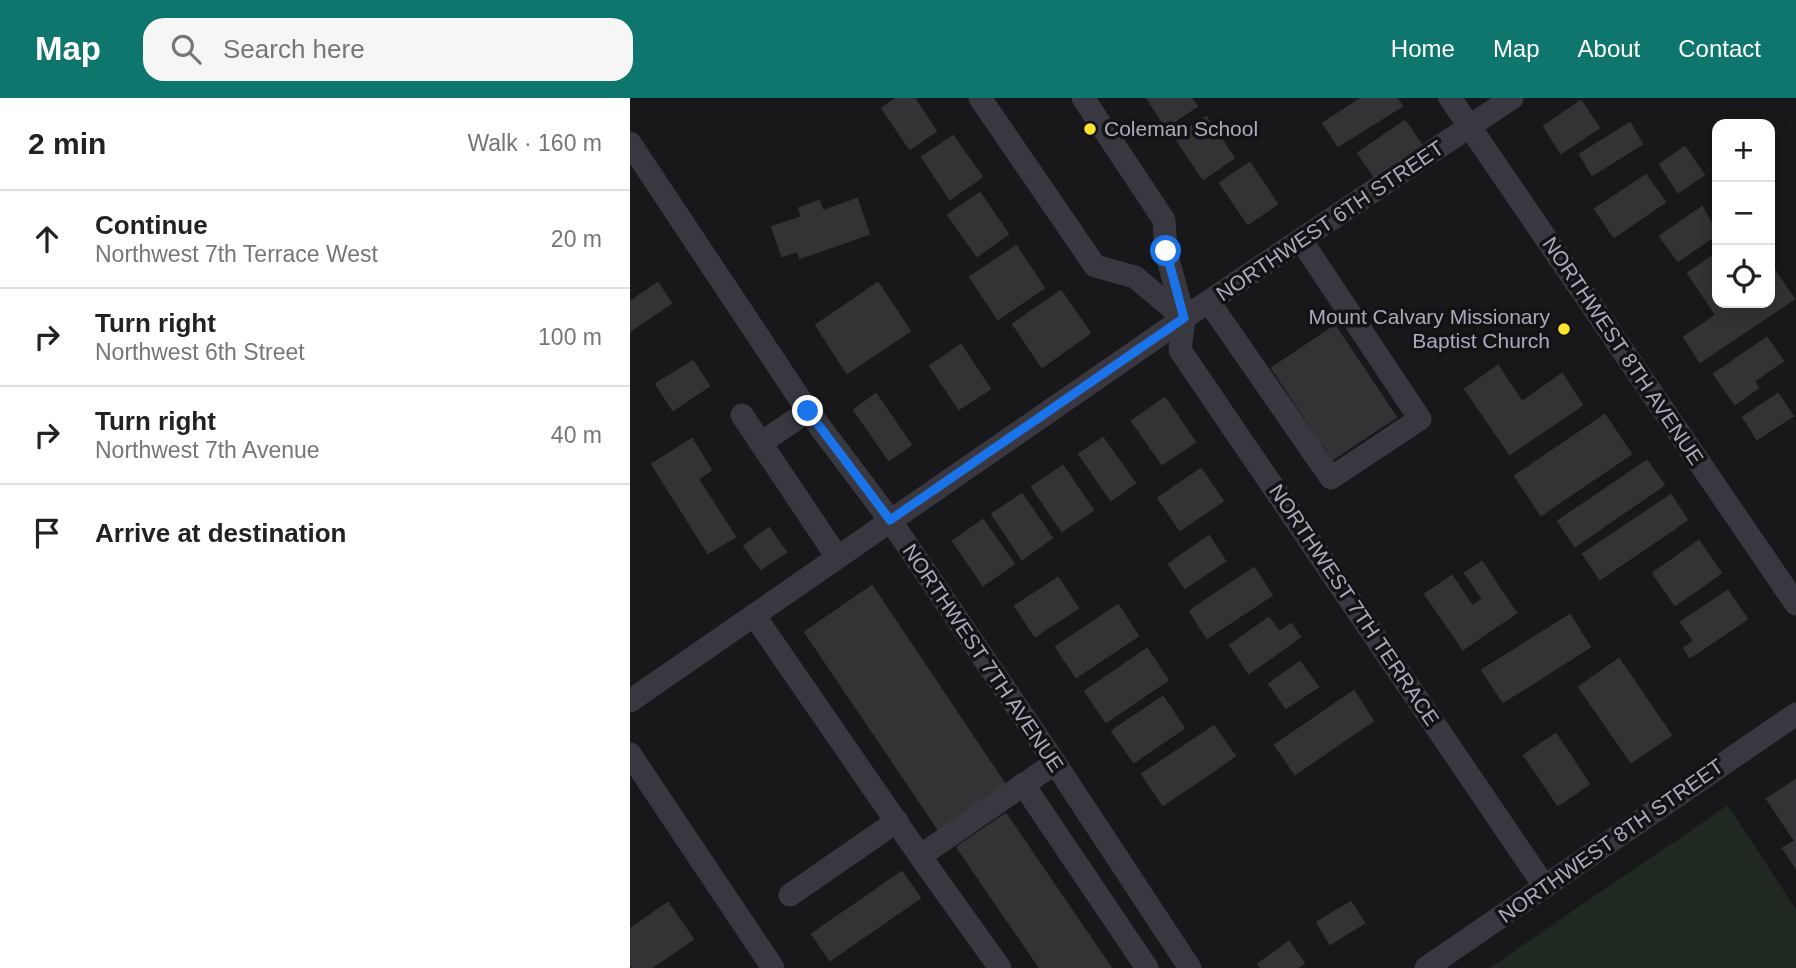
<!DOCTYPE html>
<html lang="en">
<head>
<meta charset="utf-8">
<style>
  body { margin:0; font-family:Helvetica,sans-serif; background:#f6f6f6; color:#222 }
  .controls { position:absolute; right:21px; top:21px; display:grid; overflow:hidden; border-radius:14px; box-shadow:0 4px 18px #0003 }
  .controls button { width:63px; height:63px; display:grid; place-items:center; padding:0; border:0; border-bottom:2px solid #e0e0e0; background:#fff; color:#222; font:35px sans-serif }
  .stop { position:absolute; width:21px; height:21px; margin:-16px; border:5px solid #1a73e8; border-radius:50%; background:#fff }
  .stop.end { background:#1a73e8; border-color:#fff; box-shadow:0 2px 7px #0008 }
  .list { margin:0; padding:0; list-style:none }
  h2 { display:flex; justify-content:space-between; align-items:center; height:91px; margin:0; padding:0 28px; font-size:30px }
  h2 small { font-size:23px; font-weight:400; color:#767676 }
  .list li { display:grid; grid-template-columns:46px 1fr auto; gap:21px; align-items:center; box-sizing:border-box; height:98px; padding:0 28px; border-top:2px solid #e0e0e0 }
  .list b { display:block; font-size:26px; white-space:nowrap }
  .list p { margin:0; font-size:23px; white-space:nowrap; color:#767676 }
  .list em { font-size:23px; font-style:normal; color:#767676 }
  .icon { flex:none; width:38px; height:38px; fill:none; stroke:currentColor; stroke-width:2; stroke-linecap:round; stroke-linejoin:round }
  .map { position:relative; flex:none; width:1166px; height:870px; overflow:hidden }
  header { display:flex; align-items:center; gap:42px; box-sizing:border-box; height:98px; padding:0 35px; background:#0f766e; color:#fff }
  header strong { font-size:33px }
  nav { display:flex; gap:38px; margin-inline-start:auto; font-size:24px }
  .search { width:490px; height:63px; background:#f6f6f6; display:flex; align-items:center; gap:18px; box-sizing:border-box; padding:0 24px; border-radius:21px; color:#767676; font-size:26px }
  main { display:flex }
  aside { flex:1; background:#fff }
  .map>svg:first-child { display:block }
  .green { fill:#1f2922 }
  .building { fill:#333336; stroke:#333236; stroke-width:2 }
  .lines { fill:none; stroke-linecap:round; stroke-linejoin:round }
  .minor { stroke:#393840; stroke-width:23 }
  .route { stroke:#1a73e8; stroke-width:9 }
  .poi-dot { fill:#ffe22b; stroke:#131315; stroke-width:2.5 }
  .labels { text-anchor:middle; stroke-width:7; stroke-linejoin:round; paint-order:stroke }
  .poi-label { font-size:21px; fill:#a9abbb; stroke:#131315; text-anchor:start }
  .street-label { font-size:21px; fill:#a9abbb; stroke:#131315 }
</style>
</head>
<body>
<header>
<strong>Map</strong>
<div class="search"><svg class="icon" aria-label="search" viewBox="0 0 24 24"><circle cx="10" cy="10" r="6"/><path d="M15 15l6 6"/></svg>Search here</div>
<nav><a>Home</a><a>Map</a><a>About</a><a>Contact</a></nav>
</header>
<main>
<aside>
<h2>2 min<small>Walk · 160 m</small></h2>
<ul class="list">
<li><svg class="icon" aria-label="ahead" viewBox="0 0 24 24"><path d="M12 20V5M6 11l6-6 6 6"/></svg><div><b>Continue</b><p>Northwest 7th Terrace West</p></div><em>20 m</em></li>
<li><svg class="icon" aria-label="right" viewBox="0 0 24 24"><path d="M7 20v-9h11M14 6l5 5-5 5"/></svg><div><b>Turn right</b><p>Northwest 6th Street</p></div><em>100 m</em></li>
<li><svg class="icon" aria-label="right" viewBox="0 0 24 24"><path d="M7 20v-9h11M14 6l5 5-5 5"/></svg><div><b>Turn right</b><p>Northwest 7th Avenue</p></div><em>40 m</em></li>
<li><svg class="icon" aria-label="arrive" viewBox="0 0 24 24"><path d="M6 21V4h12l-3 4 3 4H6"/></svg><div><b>Arrive at destination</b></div></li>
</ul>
</aside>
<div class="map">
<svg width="1166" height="870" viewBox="0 0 1166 870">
  <rect width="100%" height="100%" fill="#18181a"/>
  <polygon class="green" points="1098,707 1166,812 1166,870 859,870"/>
  <g class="building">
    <polygon points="267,0 284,0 306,33 280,51 252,10"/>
    <polygon points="517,0 561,0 567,8 536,29"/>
    <polygon points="732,0 766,0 772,8 708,48 693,25"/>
    <polygon points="951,3 969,30 931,55 914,28"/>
    <polygon points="576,19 604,60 573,81 545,39"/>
    <polygon points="775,23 791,46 744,78 728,55"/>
    <polygon points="1000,25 1012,46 962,77 950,56"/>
    <polygon points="323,38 352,79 320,101 292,59"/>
    <polygon points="1055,49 1074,77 1048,94 1030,66"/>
    <polygon points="620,65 647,106 618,126 590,85"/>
    <polygon points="1016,77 1035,104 984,139 965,111"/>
    <polygon points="350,95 378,136 347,158 318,117"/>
    <polygon points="227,101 239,136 170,160 168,153 152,158 142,129 172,119 169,110 189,103 193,113"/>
    <polygon points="1072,109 1087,136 1048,163 1030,138"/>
    <polygon points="386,148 414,190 368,221 340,179"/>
    <polygon points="1087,155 1087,205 1140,205 1140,166 1164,201 1070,264 1054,239 1086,217 1058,175"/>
    <polygon points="28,185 41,205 0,233 0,204"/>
    <polygon points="248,185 280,233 217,275 186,227"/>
    <polygon points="431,193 460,235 412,269 383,226"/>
    <polygon points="705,228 766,319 703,361 692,344 685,349 676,336 683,332 642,270"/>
    <polygon points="1137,240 1153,263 1124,283 1128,290 1105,306 1084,276"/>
    <polygon points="331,247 360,291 329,311 300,268"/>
    <polygon points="63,263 79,288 43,312 26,286"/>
    <polygon points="868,268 892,304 932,276 952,307 880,356 835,291"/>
    <polygon points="246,296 281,347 259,362 224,312"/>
    <polygon points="1148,296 1163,318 1127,341 1113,319"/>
    <polygon points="535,300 565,344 532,366 502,323"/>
    <polygon points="975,317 1001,356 911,417 885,378"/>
    <polygon points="473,340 505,385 481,402 449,356"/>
    <polygon points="62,341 81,372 68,381 105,439 78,455 22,366"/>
    <polygon points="1017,363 1034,387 945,448 928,423"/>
    <polygon points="433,368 463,412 432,433 402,389"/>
    <polygon points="571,371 593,403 550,432 528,400"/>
    <polygon points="392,396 422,440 392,461 362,416"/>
    <polygon points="1041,397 1057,422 970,481 953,456"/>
    <polygon points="353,422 384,466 353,487 323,443"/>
    <polygon points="139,430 156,454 131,471 114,448"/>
    <polygon points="579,438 595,463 555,490 539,466"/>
    <polygon points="1069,443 1091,475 1045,507 1023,475"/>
    <polygon points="852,464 886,515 833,551 795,496 822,478 842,508 853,501 835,475"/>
    <polygon points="624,470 642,497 577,540 560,513"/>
    <polygon points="428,480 448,510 405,538 385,508"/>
    <polygon points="242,488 376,688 309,732 175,534"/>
    <polygon points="1098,493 1117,521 1060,559 1054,550 1064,543 1051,524"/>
    <polygon points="488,507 508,538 446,579 426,549"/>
    <polygon points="940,517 960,549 873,604 852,572"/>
    <polygon points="639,520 649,534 661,526 670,539 619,575 600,547"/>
    <polygon points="517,551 538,582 476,624 455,593"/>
    <polygon points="989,561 1041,637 1001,664 949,589"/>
    <polygon points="670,564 688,589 656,610 639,586"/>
    <polygon points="724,593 743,623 665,676 645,647"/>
    <polygon points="533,599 554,630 504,664 482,633"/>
    <polygon points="584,628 605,658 533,707 512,676"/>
    <polygon points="926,636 959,686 928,707 894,657"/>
    <polygon points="1166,682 1166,770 1153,750 1165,743 1137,701"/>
    <polygon points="376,716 481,870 410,870 327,749"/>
    <polygon points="272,774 290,800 200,862 182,836"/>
    <polygon points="721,804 734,825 700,846 687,824"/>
    <polygon points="38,805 63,841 21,870 3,870 0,865 0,831"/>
    <polygon points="659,844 674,865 667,870 631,870 628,866"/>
  </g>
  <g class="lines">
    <g class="minor">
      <polyline points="350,0 465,168 505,179 554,220"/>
      <polyline points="453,0 534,122 536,154 554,220 550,252 915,789"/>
      <polyline points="820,0 1166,506"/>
      <polyline points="0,45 178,313 260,422 425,665 560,870"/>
      <polyline points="579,204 701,380 790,321 671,142"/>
      <polyline points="112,317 207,459"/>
      <polyline points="131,345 178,313"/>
      <polyline points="124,517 290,758"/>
      <polyline points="0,603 554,220 882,0"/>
      <polyline points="0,656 143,870"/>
      <polyline points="393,686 517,870"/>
      <polyline points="160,797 267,723"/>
      <polyline points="370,870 290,758 425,665"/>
      <polyline points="796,870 1166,616"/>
    </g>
  </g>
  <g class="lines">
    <polyline class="route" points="178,313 260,422 554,220 536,153"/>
  </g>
  <g class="poi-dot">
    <circle cx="460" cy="31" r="7"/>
    <circle cx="934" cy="231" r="7"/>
  </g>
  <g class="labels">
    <g class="poi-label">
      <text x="474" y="38">Coleman School</text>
      <text x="920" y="226" text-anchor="end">Mount Calvary Missionary<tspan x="920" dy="24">Baptist Church</tspan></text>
    </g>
    <g class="street-label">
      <text transform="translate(700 123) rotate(-34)" y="7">NORTHWEST 6TH STREET</text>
      <text transform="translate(993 253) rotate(56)" y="7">NORTHWEST 8TH AVENUE</text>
      <text transform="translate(724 507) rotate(56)" y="7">NORTHWEST 7TH TERRACE</text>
      <text transform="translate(353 560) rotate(56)" y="7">NORTHWEST 7TH AVENUE</text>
      <text transform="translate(981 743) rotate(-35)" y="7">NORTHWEST 8TH STREET</text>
    </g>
  </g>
</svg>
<div class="controls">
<button>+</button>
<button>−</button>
<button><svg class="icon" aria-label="locate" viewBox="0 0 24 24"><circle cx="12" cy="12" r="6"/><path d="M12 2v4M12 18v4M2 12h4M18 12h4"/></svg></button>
</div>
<div class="stop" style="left:536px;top:153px"></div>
<div class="stop end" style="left:178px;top:313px"></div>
</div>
</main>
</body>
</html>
